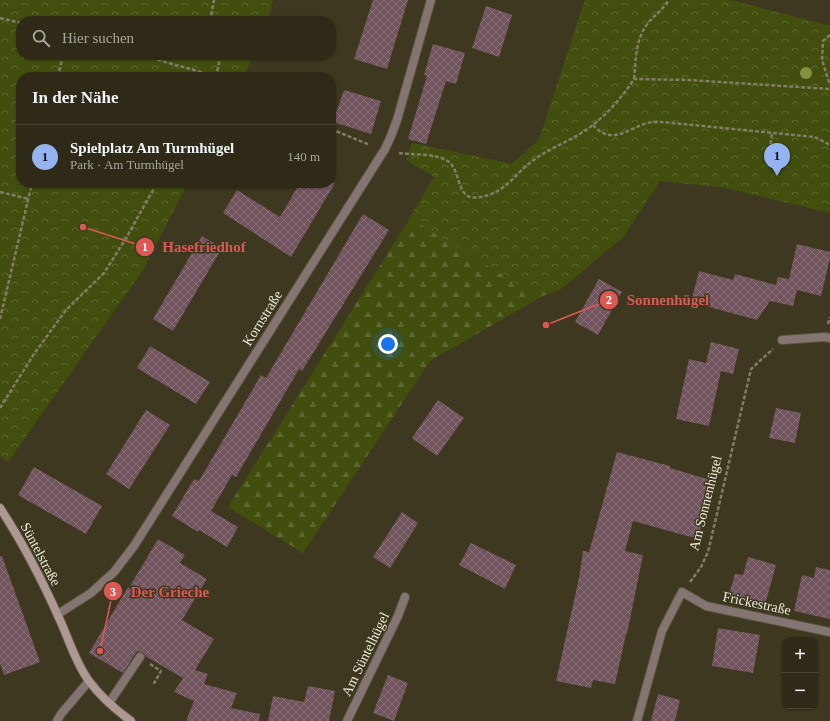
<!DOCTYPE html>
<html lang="de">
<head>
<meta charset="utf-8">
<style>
  body { margin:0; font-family:Georgia,serif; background:#363220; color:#f1f3f6 }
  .controls { position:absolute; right:12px; bottom:12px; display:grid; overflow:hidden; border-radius:8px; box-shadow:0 1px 3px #0004 }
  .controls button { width:36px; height:36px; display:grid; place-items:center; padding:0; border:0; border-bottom:1px solid #494636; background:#2e2a17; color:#f1f3f6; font:20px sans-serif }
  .you { position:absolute; left:388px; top:344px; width:14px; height:14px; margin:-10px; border:3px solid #fff; border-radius:50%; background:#1a73e8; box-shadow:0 0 0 6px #1a73e833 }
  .badge { display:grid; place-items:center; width:26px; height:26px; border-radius:50%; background:#95b2f1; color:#111; font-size:13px; font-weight:700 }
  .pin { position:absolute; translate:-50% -33px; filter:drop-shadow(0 1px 2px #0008) }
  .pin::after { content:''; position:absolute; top:21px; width:14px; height:12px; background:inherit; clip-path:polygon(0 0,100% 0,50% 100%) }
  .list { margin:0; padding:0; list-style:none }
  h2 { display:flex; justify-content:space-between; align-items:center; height:52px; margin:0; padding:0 16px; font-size:17px }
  h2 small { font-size:13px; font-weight:400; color:#a7a7a1 }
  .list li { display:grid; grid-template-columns:26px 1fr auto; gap:12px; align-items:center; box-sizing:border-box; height:64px; padding:0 16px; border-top:1px solid #494636 }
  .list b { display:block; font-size:15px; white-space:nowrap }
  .list p { margin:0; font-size:13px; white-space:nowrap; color:#a7a7a1 }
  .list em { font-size:13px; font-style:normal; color:#a7a7a1 }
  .icon { flex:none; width:22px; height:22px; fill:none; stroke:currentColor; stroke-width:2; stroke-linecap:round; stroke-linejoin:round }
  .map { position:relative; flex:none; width:830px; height:721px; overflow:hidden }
  .search { position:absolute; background:#2e2a17; box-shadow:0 1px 3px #0004; left:16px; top:16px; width:320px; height:44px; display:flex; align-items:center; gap:10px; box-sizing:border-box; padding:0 14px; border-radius:16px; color:#a7a7a1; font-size:15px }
  .panel { position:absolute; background:#2e2a17; box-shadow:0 1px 3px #0004; left:16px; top:72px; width:320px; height:116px; border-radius:16px }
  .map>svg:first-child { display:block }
  .forest { fill:url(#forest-firs) }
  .park { fill:url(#park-crowns) }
  .building { fill:url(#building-cross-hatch) }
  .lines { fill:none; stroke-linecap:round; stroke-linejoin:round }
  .lane-casing { stroke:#59543d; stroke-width:10 }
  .street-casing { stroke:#59543d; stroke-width:10 }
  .secondary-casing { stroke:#59543d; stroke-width:10 }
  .path { stroke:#817d67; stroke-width:2.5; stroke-dasharray:4 2; stroke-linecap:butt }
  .lane { stroke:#847573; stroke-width:8 }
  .street { stroke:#847573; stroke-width:8 }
  .secondary { stroke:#ae9894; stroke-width:8 }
  .tree { fill:#84913e }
  .labels { text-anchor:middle; stroke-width:3; stroke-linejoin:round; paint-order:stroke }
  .street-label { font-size:14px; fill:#ece9da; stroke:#3d381f }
  .leader { fill:none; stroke:#dc5854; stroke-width:1.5 }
  .callout-dot { fill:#dc5854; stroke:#3d381f; stroke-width:1.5 }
  .mark-label { font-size:12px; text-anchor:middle; font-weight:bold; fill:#fff }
  .callout-label { font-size:15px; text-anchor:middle; font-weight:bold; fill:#dc5854; stroke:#3d381f; stroke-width:3; stroke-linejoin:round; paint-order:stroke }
</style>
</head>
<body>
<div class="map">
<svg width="830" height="721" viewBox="0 0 830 721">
  <defs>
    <pattern id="forest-firs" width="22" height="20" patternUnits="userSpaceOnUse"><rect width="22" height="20" fill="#424e0e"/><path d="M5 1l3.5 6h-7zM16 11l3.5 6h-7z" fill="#5d6830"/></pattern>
    <pattern id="park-crowns" width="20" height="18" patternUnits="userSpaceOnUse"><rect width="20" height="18" fill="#424e0e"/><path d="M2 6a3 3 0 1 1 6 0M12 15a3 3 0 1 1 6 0" fill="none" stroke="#5d6830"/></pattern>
    <pattern id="building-cross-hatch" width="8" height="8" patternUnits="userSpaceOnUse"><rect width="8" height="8" fill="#71545e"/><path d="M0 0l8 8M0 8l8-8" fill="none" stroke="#856d74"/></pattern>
  </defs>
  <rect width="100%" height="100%" fill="#3d381f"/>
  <polygon class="forest" points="585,0 730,0 830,26 721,187 660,181 623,237 561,289 543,296 430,361 303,553 228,507 410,218 434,177 423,146 512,164 539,140"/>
  <g class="park">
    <polygon points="0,0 273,0 268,21 21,21 21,55 253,55 244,77 21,77 21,183 188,183 143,270 8,462 0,456"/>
    <polygon points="585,0 730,0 830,26 830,213 721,187 660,181 623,237 561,289 525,289 410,218 434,177 406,160 412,143 512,164 539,140"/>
  </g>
  <g class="building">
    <polygon points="373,0 408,0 387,69 354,59"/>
    <polygon points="486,6 512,15 499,57 472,48"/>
    <polygon points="433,44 465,53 456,84 446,81 426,144 408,139 427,76 424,75"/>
    <polygon points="344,90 381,101 371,134 333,122"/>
    <polygon points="300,183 335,183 291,257 223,213 237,190 280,217"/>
    <polygon points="363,214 389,230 302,371 299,369 236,477 232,475 211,511 238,527 227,547 199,530 198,532 172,516 194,479 199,481 261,375 266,378"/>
    <polygon points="202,236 222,248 173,331 153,319"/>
    <polygon points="797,244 830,252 830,258 821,296 797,290 793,306 770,301 757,320 691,302 699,271 733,280 735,274 776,285 778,277 789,279"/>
    <polygon points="599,279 622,292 598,335 575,322"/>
    <polygon points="711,342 739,349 733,374 721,371 709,426 676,419 689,359 706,363"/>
    <polygon points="150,346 210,382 196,404 137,368"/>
    <polygon points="438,400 464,418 437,456 412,438"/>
    <polygon points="776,408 801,413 795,443 769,438"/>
    <polygon points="146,410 170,425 129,489 106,474"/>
    <polygon points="617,452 670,466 670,468 714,481 698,539 633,521 625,551 643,555 627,634 626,634 615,684 593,680 591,688 556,681 579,578 583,551 589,552"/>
    <polygon points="34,467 102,506 86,534 18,495"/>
    <polygon points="402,512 418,523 390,568 373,557"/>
    <polygon points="158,539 185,555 180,563 207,579 182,620 214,639 195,670 208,674 204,684 237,693 231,708 260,714 259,721 186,721 194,701 174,692 183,678 145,656 141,652 138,651 135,654 123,673 89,653 128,587 129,588"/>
    <polygon points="471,543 516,565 505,589 459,565"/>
    <polygon points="0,556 2,556 40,662 4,675 0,663"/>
    <polygon points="748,557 776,565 765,605 729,595 735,574 743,575"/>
    <polygon points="816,567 830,570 830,619 794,611 802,575 814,578"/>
    <polygon points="718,628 760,635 753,673 712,666"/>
    <polygon points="388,675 408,683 394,721 373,713"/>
    <polygon points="308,686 335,691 329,721 268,721 273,696 304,702"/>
    <polygon points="658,694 680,700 675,721 651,721"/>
  </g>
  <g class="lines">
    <g class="lane-casing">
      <polyline id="lane" points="109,703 140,657"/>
    </g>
    <g class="street-casing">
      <g id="street">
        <polyline points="782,340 825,337 830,338"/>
        <polyline points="58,614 91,593 114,572 134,546 385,149 391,136 397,120 431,0"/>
        <polyline points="57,721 61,714 89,681"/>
        <polyline points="347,721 398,616 405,597"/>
        <polyline points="637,721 662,631 682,592 706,606 830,632"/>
      </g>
    </g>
    <g class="secondary-casing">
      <path id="secondary" d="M0,508C23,543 42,580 59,618C69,639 75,662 89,681C100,696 116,710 131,721"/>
    </g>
    <g class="path">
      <polyline points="0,18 21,23"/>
      <polyline points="210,21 214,0"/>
      <polyline points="830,35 823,41 822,60 830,85"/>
      <polyline points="140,55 219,77"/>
      <polyline points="58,77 63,55"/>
      <polyline points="216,77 219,63 217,55"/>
      <path d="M634,79C636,59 635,40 648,23C655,15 663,9 669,0"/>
      <path d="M593,125C612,146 627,129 647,123C652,122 658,122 662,122L815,137L830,145"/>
      <polyline points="331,129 370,145"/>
      <path d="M399,153C413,155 438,153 449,162C460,171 457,193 470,197C480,199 491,195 499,190C511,183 520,170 531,162C550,147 575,140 594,124C609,112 623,96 634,79L689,80L830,89"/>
      <polyline points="769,156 772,133"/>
      <polyline points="0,192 29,199"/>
      <polyline points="0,319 32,183"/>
      <polyline points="828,324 830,317"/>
      <polyline points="0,408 34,354 66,310 104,273 125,240 157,183"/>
      <polyline points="690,582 701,567 708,552 751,369 773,349"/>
      <polyline points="150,664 161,671 153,685"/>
    </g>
    <use href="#lane" class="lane"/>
    <use href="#street" class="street"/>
    <use href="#secondary" class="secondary"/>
  </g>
  <circle class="tree" cx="806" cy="73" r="6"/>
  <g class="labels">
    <g class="street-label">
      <text transform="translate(262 318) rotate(-58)" y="5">Kornstraße</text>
      <text transform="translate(705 503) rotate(-76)" y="5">Am Sonnenhügel</text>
      <text transform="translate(41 554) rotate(62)" y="5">Süntelstraße</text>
      <text transform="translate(757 603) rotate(12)" y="5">Frickestraße</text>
      <text transform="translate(365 654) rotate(-64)" y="5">Am Süntelhügel</text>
    </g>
  </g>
  <path class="leader" d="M83 227L145 247M546 325L609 300M100 651L113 591"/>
  <g class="callout-dot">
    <circle cx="83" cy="227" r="4"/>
    <circle cx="546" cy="325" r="4"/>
    <circle cx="100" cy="651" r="4"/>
    <circle cx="145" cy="247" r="10"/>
    <circle cx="609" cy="300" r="10"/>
    <circle cx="113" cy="591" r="10"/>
  </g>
  <g class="mark-label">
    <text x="145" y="251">1</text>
    <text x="609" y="304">2</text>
    <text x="113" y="596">3</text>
  </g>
  <g class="callout-label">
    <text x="204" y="252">Hasefriedhof</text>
    <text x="668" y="305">Sonnenhügel</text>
    <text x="170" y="597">Der Grieche</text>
  </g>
</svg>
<div class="controls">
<button>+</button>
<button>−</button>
</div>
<div class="you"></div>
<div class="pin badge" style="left:777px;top:176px">1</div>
<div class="search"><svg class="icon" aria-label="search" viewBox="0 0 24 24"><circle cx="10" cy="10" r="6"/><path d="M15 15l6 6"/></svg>Hier suchen</div>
<section class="panel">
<h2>In der Nähe<small></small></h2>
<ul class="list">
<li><span class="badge">1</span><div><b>Spielplatz Am Turmhügel</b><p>Park · Am Turmhügel</p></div><em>140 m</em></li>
</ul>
</section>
</div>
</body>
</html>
